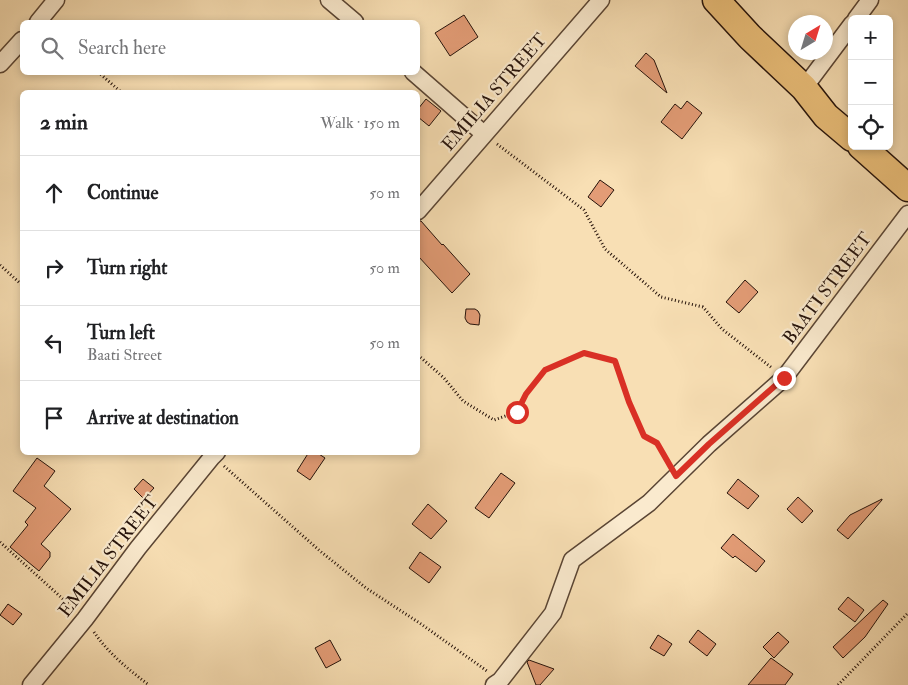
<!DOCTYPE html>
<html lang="en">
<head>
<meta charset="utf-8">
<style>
  body { margin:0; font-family:"IM FELL Double Pica",serif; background:#f2f2f2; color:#202124 }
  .controls { position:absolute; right:15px; top:15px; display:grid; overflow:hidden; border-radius:8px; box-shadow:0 2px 8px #0003 }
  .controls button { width:45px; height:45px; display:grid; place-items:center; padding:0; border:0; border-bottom:1px solid #e0e0e0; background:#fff; color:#202124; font:25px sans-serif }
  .compass { position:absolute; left:788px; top:15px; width:45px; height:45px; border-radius:50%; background:#fff; box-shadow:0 2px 8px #0003; rotate:38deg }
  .stop { position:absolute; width:15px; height:15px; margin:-11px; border:4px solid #d93025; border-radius:50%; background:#fff }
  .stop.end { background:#d93025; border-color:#fff; box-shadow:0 1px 5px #0008 }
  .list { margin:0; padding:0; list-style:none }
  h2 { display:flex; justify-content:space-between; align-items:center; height:65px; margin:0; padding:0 20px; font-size:21px }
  h2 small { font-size:16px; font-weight:400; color:#757577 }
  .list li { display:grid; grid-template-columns:32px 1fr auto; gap:15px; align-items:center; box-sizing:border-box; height:75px; padding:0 20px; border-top:1px solid #e0e0e0 }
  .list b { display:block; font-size:19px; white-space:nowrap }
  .list p { margin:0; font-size:16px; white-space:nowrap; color:#757577 }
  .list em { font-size:16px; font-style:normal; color:#757577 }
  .icon { flex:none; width:28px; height:28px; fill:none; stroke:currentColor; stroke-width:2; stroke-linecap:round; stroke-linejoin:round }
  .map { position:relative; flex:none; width:908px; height:685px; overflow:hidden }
  .search { position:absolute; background:#fff; box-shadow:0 2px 8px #0003; left:20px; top:20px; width:400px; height:55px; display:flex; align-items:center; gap:12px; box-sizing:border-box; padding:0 18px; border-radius:8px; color:#757577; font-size:19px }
  .panel { position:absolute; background:#fff; box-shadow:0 2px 8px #0003; left:20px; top:90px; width:400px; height:365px; border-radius:8px }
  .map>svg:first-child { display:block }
  .building { fill:#e39c76; stroke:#25120a }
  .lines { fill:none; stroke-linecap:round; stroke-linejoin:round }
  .street-casing { stroke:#5a4534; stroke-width:19 }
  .primary-casing { stroke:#25120a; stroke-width:29 }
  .path { stroke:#25120a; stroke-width:3; stroke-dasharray:1 2.5; stroke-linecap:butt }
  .street { stroke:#faeace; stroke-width:16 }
  .primary { stroke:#ecc07a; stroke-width:26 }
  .route { stroke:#d93025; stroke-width:6 }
  .labels { text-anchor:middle; stroke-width:4.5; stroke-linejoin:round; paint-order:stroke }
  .street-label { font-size:18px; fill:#25120a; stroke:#faeace }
</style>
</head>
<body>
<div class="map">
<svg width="908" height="685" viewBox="0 0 908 685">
  <rect width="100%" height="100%" fill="#f8dfb4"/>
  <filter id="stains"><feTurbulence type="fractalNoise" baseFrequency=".004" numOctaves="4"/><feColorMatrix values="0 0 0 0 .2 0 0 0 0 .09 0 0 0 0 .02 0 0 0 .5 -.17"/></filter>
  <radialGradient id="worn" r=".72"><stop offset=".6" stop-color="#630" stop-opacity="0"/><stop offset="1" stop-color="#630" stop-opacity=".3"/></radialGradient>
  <g class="building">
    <polygon points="464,15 478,37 450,56 435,33"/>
    <polygon points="646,53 654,60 667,93 635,66"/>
    <polygon points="426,99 441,111 429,126 418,117 418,109"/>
    <polygon points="687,101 702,113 682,139 661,122 675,104 681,109"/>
    <polygon points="600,180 614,190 601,207 588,197"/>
    <polygon points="418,221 421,221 442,245 443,244 470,274 452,293 418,256"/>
    <polygon points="745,280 758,292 739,313 726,302"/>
    <polygon points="466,309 475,309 478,311 480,315 479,325 470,324 467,322 465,318"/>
    <polygon points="309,452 316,452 325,458 310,480 297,471"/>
    <polygon points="37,458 55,471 44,486 71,509 41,544 50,552 50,557 39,571 10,547 28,525 25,522 36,508 13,491"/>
    <polygon points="501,473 515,483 489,518 475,508"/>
    <polygon points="143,479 154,488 144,499 134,489"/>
    <polygon points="738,479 759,496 748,509 727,493"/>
    <polygon points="798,497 813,511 802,523 787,509"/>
    <polygon points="882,499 882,500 848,539 837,530 850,515"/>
    <polygon points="428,504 447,521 431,539 412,524"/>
    <polygon points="733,534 765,561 756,572 735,556 733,558 721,548"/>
    <polygon points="420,552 441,567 429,583 409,568"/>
    <polygon points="848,597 864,610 855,622 838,609"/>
    <polygon points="883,600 888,604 865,637 843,658 833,647"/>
    <polygon points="8,604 22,614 13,625 0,615"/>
    <polygon points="698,630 716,644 707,656 689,642"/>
    <polygon points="778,632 789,642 774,658 763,647"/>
    <polygon points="658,635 672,644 664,656 650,648"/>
    <polygon points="330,640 341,660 326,668 315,648"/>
    <polygon points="771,658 793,674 785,685 748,685"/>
    <polygon points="529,660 554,669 540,685 536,685 527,662"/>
  </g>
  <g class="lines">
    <g class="street-casing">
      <g id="street">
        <polyline points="329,0 355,22"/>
        <polyline points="856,19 870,0"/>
        <polyline points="38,22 56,0"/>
        <polyline points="0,64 22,40"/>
        <polyline points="413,72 484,134"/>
        <polyline points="804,88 852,24"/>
        <polyline points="418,211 601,0"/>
        <polyline points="31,685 85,619 138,548 212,457 217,452"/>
        <polyline points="494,685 500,681 553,613 572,560 649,503 709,444 784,378 908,214"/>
      </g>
    </g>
    <g class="primary-casing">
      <g id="primary">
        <polyline points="716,0 750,37 804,88 826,116 852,138"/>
        <polyline points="861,146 908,188"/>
      </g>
    </g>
    <g class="path">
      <polyline points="98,72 121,92"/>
      <polyline points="497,144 584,210 605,249 661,297 703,307 722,329 772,368"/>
      <polyline points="0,265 22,285"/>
      <polyline points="418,355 444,378 463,401 494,420 517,412 526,393 545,370 583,353 615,361 629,401 644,436 657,443 668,462"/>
      <polyline points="224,466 320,551 366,588 421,624 487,671"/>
      <polyline points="0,542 74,609"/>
      <path d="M94,632C108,653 129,670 149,685"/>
      <polyline points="838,685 908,613"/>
    </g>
    <use href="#street" class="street"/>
    <use href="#primary" class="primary"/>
  </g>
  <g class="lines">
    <polyline class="route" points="517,412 526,394 545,370 584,353 615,361 629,402 644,436 657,443 676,476 709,444 784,378"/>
  </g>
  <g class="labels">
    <g class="street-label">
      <text transform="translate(494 92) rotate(-49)" y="6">EMILIA STREET</text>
      <text transform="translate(827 288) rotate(-53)" y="6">BAATI STREET</text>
      <text transform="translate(108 556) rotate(-52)" y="6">EMILIA STREET</text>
    </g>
  </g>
  <rect width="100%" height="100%" filter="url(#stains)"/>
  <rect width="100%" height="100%" fill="url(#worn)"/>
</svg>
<div class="controls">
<button>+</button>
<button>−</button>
<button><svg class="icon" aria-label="locate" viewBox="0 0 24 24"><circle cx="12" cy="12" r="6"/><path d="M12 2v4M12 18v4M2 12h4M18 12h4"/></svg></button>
</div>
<svg class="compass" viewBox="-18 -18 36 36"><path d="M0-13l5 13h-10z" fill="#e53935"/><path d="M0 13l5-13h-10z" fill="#757577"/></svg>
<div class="stop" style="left:517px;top:412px"></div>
<div class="stop end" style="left:784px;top:378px"></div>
<div class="search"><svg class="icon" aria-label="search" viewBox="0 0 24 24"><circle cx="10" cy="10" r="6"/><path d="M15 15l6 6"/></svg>Search here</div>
<section class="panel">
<h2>2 min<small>Walk · 150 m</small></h2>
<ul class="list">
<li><svg class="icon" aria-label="ahead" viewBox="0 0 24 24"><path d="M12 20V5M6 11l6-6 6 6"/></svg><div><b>Continue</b></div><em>50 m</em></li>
<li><svg class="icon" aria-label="right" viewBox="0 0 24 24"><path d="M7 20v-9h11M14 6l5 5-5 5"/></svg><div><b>Turn right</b></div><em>50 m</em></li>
<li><svg class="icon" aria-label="left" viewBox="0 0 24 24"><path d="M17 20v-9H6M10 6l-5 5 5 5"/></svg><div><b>Turn left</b><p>Baati Street</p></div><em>50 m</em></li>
<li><svg class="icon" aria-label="arrive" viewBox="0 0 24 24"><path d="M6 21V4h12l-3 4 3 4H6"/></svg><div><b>Arrive at destination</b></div></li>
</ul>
</section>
</div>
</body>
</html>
